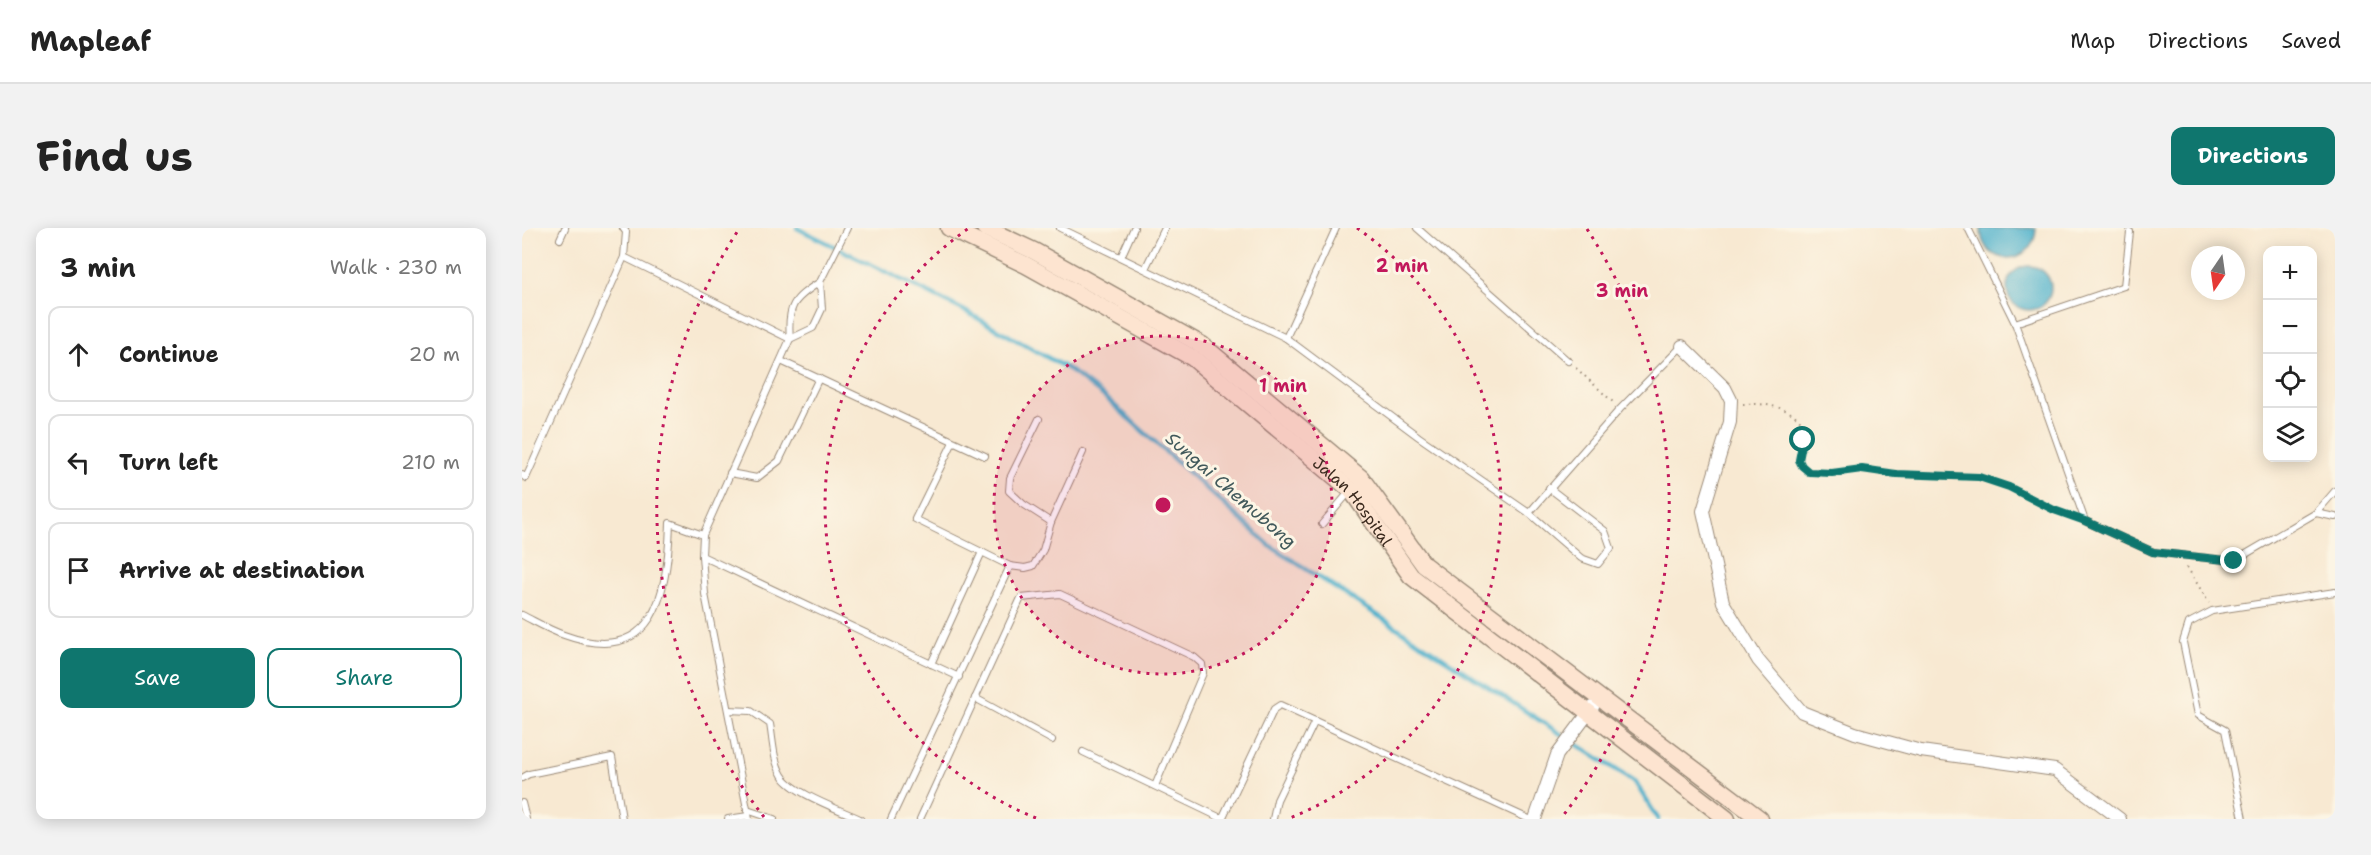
<!DOCTYPE html>
<html lang="en">
<head>
<meta charset="utf-8">
<style>
  body { margin:0; font-family:"Shantell Sans",sans-serif; background:#f2f2f2; color:#222 }
  .controls { position:absolute; right:18px; top:18px; display:grid; overflow:hidden; border-radius:12px; box-shadow:0 3px 15px #0003 }
  .controls button { width:54px; height:54px; display:grid; place-items:center; padding:0; border:0; border-bottom:2px solid #e0e0e0; background:#fff; color:#222; font:30px sans-serif }
  .compass { position:absolute; left:1669px; top:18px; width:54px; height:54px; border-radius:50%; background:#fff; box-shadow:0 3px 15px #0003; rotate:193deg }
  .stop { position:absolute; width:18px; height:18px; margin:-14px; border:4px solid #0f766e; border-radius:50%; background:#fff }
  .stop.end { background:#0f766e; border-color:#fff; box-shadow:0 2px 6px #0008 }
  .list { margin:0; padding:0; list-style:none }
  h2 { display:flex; justify-content:space-between; align-items:center; height:78px; margin:0; padding:0 24px; font-size:26px }
  h2 small { font-size:20px; font-weight:400; color:#767676 }
  .list li { display:grid; grid-template-columns:39px 1fr auto; gap:18px; align-items:center; box-sizing:border-box; height:96px; margin:0 12px 12px; padding:0 12px; border:2px solid #e0e0e0; border-radius:12px }
  .list b { display:block; font-size:22px; white-space:nowrap }
  .list em { font-size:20px; font-style:normal; color:#767676 }
  .actions { display:flex; gap:12px; padding:18px 24px }
  .actions a { flex:1; padding:14px 0; border:2px solid #0f766e; border-radius:12px; text-align:center; font-size:21px; color:#0f766e }
  .actions .main { background:#0f766e; color:#fff }
  .icon { flex:none; width:33px; height:33px; fill:none; stroke:currentColor; stroke-width:2; stroke-linecap:round; stroke-linejoin:round }
  .map { position:relative; flex:none; width:1813px; height:591px; overflow:hidden; border-radius:12px }
  header { display:flex; align-items:center; gap:36px; box-sizing:border-box; height:84px; padding:0 30px; background:#fff; border-bottom:2px solid #e0e0e0 }
  header strong { font-size:28px }
  nav { display:flex; gap:33px; margin-inline-start:auto; font-size:21px }
  .intro { display:flex; align-items:center; justify-content:space-between; box-sizing:border-box; height:144px; padding:0 36px }
  h1 { margin:0; font-size:42px }
  .button { padding:15px 27px; border-radius:12px; background:#0f766e; color:#fff; font-size:21px; font-weight:700 }
  main { display:flex; gap:36px; padding:0 36px }
  aside { flex:1; background:#fff; border-radius:12px; box-shadow:0 3px 15px #0003 }
  .map>svg:first-child { display:block }
  .water { fill:#4db1cc; stroke:#446e75; stroke-width:1.5 }
  .lines { fill:none; stroke-linecap:round; stroke-linejoin:round }
  .stream { stroke:#4db1cc; stroke-width:4.5 }
  .service-casing { stroke:#9a8a78; stroke-width:8 }
  .minor-casing { stroke:#9a8a78; stroke-width:14 }
  .secondary-casing { stroke:#9a8a78; stroke-width:19 }
  .path { stroke:#9a8a78; stroke-width:2; stroke-dasharray:1.5 4.5; stroke-linecap:butt }
  .service { stroke:#fff; stroke-width:6 }
  .minor { stroke:#fff; stroke-width:12 }
  .secondary { stroke:#fde4d0; stroke-width:16 }
  .route { stroke:#0f766e; stroke-width:8 }
  .ring { fill:none; stroke:#c2185b; stroke-width:3; stroke-dasharray:3 6 }
  .labels { text-anchor:middle; stroke-width:6; stroke-linejoin:round; paint-order:stroke }
  .street-label { font-size:16px; fill:#3b2a1e; stroke:#fcf5e5 }
  .water-label { font-size:18px; font-style:italic; fill:#41595b; stroke:#fcf5e5 }
  .centre { fill:#c2185b; stroke:#fcf5e5; stroke-width:3 }
  .ring-label { font-size:18px; text-anchor:middle; font-weight:bold; fill:#c2185b; stroke:#fcf5e5; stroke-width:6; stroke-linejoin:round; paint-order:stroke }
</style>
</head>
<body>
<header>
<strong>Mapleaf</strong>
<nav><a>Map</a><a>Directions</a><a>Saved</a></nav>
</header>
<div class="intro"><h1>Find us</h1><a class="button">Directions</a></div>
<main>
<aside>
<h2>3 min<small>Walk · 230 m</small></h2>
<ul class="list">
<li><svg class="icon" aria-label="ahead" viewBox="0 0 24 24"><path d="M12 20V5M6 11l6-6 6 6"/></svg><div><b>Continue</b></div><em>20 m</em></li>
<li><svg class="icon" aria-label="left" viewBox="0 0 24 24"><path d="M17 20v-9H6M10 6l-5 5 5 5"/></svg><div><b>Turn left</b></div><em>210 m</em></li>
<li><svg class="icon" aria-label="arrive" viewBox="0 0 24 24"><path d="M6 21V4h12l-3 4 3 4H6"/></svg><div><b>Arrive at destination</b></div></li>
</ul>
<div class="actions"><a class="main">Save</a><a>Share</a></div>
</aside>
<div class="map">
<svg width="1813" height="591" viewBox="0 0 1813 591">
  <rect width="100%" height="100%" fill="#fcf5e5"/>
  <filter id="ink" filterUnits="userSpaceOnUse"><feTurbulence type="fractalNoise" baseFrequency=".0167" numOctaves="2"/><feDisplacementMap in="SourceGraphic" scale="12" xChannelSelector="R" yChannelSelector="G"/><feConvolveMatrix kernelMatrix="1 2 1 2 8 2 1 2 1" color-interpolation-filters="sRGB"/></filter>
  <filter id="wash" filterUnits="userSpaceOnUse"><feTurbulence type="fractalNoise" baseFrequency=".008" numOctaves="4" result="noise"/><feDisplacementMap in="SourceGraphic" scale="24" xChannelSelector="R" yChannelSelector="G"/><feGaussianBlur stdDeviation="1.35" result="paint"/><feColorMatrix in="noise" values="0 0 0 0 0 0 0 0 0 0 0 0 0 0 0 0 0 1.4 0 .05"/><feComposite in="paint" operator="in"/></filter>
  <g filter="url(#wash)">
    <rect width="100%" height="100%" fill="#f8e9d2"/>
    <g class="water">
      <path d="M1459,0H1514C1513,41 1457,39 1459,0Z"/>
      <circle cx="1507" cy="60" r="22"/>
    </g>
    <g class="lines">
      <polyline class="stream" points="275,0 441,82 546,141 583,169 747,317 1113,554 1136,591"/>
    </g>
  </g>
  <g filter="url(#ink)">
    <g class="lines">
      <g class="service-casing">
        <g id="service">
          <polyline points="101,0 104,4 102,29 268,111"/>
          <polyline points="538,0 764,110 897,209 1007,285 1059,330 1076,336 1089,320 1083,303 1027,260"/>
          <polyline points="895,0 1046,133"/>
          <polyline points="1446,0 1493,95 1563,293 1631,324 1712,333 1794,285 1813,263"/>
          <polyline points="38,11 43,0"/>
          <polyline points="599,29 612,0"/>
          <polyline points="623,41 643,0"/>
          <polyline points="1493,95 1602,58 1608,4"/>
          <polyline points="764,110 814,0"/>
          <polyline points="268,111 291,100 300,81 298,54 325,0"/>
          <polyline points="259,133 463,228"/>
          <polyline points="517,191 488,250 487,263 501,276 529,294"/>
          <polyline points="431,214 393,291 488,338 503,340 511,338 521,322 529,294 561,224"/>
          <polyline points="208,245 235,250 257,233 297,150"/>
          <polyline points="0,247 4,250 102,29"/>
          <polyline points="1007,285 1098,181 1160,118"/>
          <polyline points="1794,285 1813,289"/>
          <polyline points="800,296 829,262"/>
          <polyline points="180,328 437,449"/>
          <path d="M0,387C14,394 27,402 42,407C133,440 146,365 148,295L181,307"/>
          <polyline points="409,436 460,324"/>
          <polyline points="453,470 530,512"/>
          <path d="M206,482L229,483L248,496C251,513 251,532 260,547C270,565 319,582 338,591"/>
          <polyline points="561,524 701,591"/>
          <polyline points="0,550 7,546 90,529 100,591"/>
          <polyline points="0,575 4,591"/>
          <polyline points="225,582 252,591"/>
          <polyline points="206,591 226,588"/>
          <path d="M227,591L183,366L180,328L181,307L268,111C265,78 271,71 298,54"/>
          <polyline points="369,591 488,338"/>
          <polyline points="398,591 499,370 538,366 672,429 680,436 681,445 633,558"/>
          <polyline points="700,591 752,481 758,477 1007,591"/>
          <polyline points="751,591 755,572 793,493"/>
          <polyline points="1721,591 1703,502 1676,487 1661,414 1667,395 1690,383 1813,364"/>
        </g>
      </g>
      <g class="minor-casing">
        <g id="minor">
          <polyline points="1160,118 1203,160 1209,172 1208,194 1181,283 1201,374 1236,432 1280,484 1333,505 1399,523 1533,542 1598,591"/>
          <polyline points="1013,591 1035,527 1071,479"/>
        </g>
      </g>
      <g class="secondary-casing">
        <g id="secondary">
          <path id="s1" d="M427,0L504,37L671,130L829,262L889,348L1205,591"/>
          <polyline points="463,0 512,23 680,117 839,250 902,337 1238,591"/>
        </g>
      </g>
      <g class="path">
        <polyline points="1054,140 1092,175"/>
        <path d="M1221,176C1242,175 1268,178 1281,196C1281,209 1272,232 1282,240C1298,253 1327,239 1346,242C1382,247 1420,243 1456,249C1490,254 1518,277 1549,288"/>
        <polyline points="1665,339 1687,375"/>
      </g>
      <use href="#service" class="service"/>
      <use href="#minor" class="minor"/>
      <use href="#secondary" class="secondary"/>
    </g>
  </g>
  <g class="lines" filter="url(#ink)">
    <polyline class="route" points="1281,212 1277,232 1280,238 1287,244 1310,245 1340,241 1374,246 1457,249 1487,259 1532,282 1563,293 1631,324 1712,333"/>
  </g>
  <circle cx="641" cy="277" r="169" fill="#c2185b" fill-opacity=".12"/>
  <g class="ring">
    <circle cx="641" cy="277" r="169"/>
    <path d="M514 590A338 338 0 0 1 447 0M835 0A338 338 0 0 1 768 590"/>
    <path d="M242 589A506 506 0 0 1 217 1M1065 1A506 506 0 0 1 1040 589"/>
  </g>
  <g class="labels">
    <g class="street-label">
      <text dy="6" stroke="none"><textPath href="#s1" startOffset="492">Jalan Hospital</textPath></text>
    </g>
    <g class="water-label">
      <text transform="translate(709 262) rotate(41)" y="6">Sungai Chemubong</text>
    </g>
  </g>
  <circle cx="641" cy="277" r="9" class="centre"/>
  <g class="ring-label">
    <text x="880" y="44">2 min</text>
    <text x="1100" y="69">3 min</text>
    <text x="761" y="164">1 min</text>
  </g>
</svg>
<div class="controls">
<button>+</button>
<button>−</button>
<button><svg class="icon" aria-label="locate" viewBox="0 0 24 24"><circle cx="12" cy="12" r="6"/><path d="M12 2v4M12 18v4M2 12h4M18 12h4"/></svg></button>
<button><svg class="icon" aria-label="layers" viewBox="0 0 24 24"><path d="M12 4l9 5-9 5-9-5zM3 14l9 5 9-5"/></svg></button>
</div>
<svg class="compass" viewBox="-18 -18 36 36"><path d="M0-13l5 13h-10z" fill="#e53935"/><path d="M0 13l5-13h-10z" fill="#767676"/></svg>
<div class="stop" style="left:1281px;top:212px"></div>
<div class="stop end" style="left:1712px;top:333px"></div>
</div>
</main>
</body>
</html>
